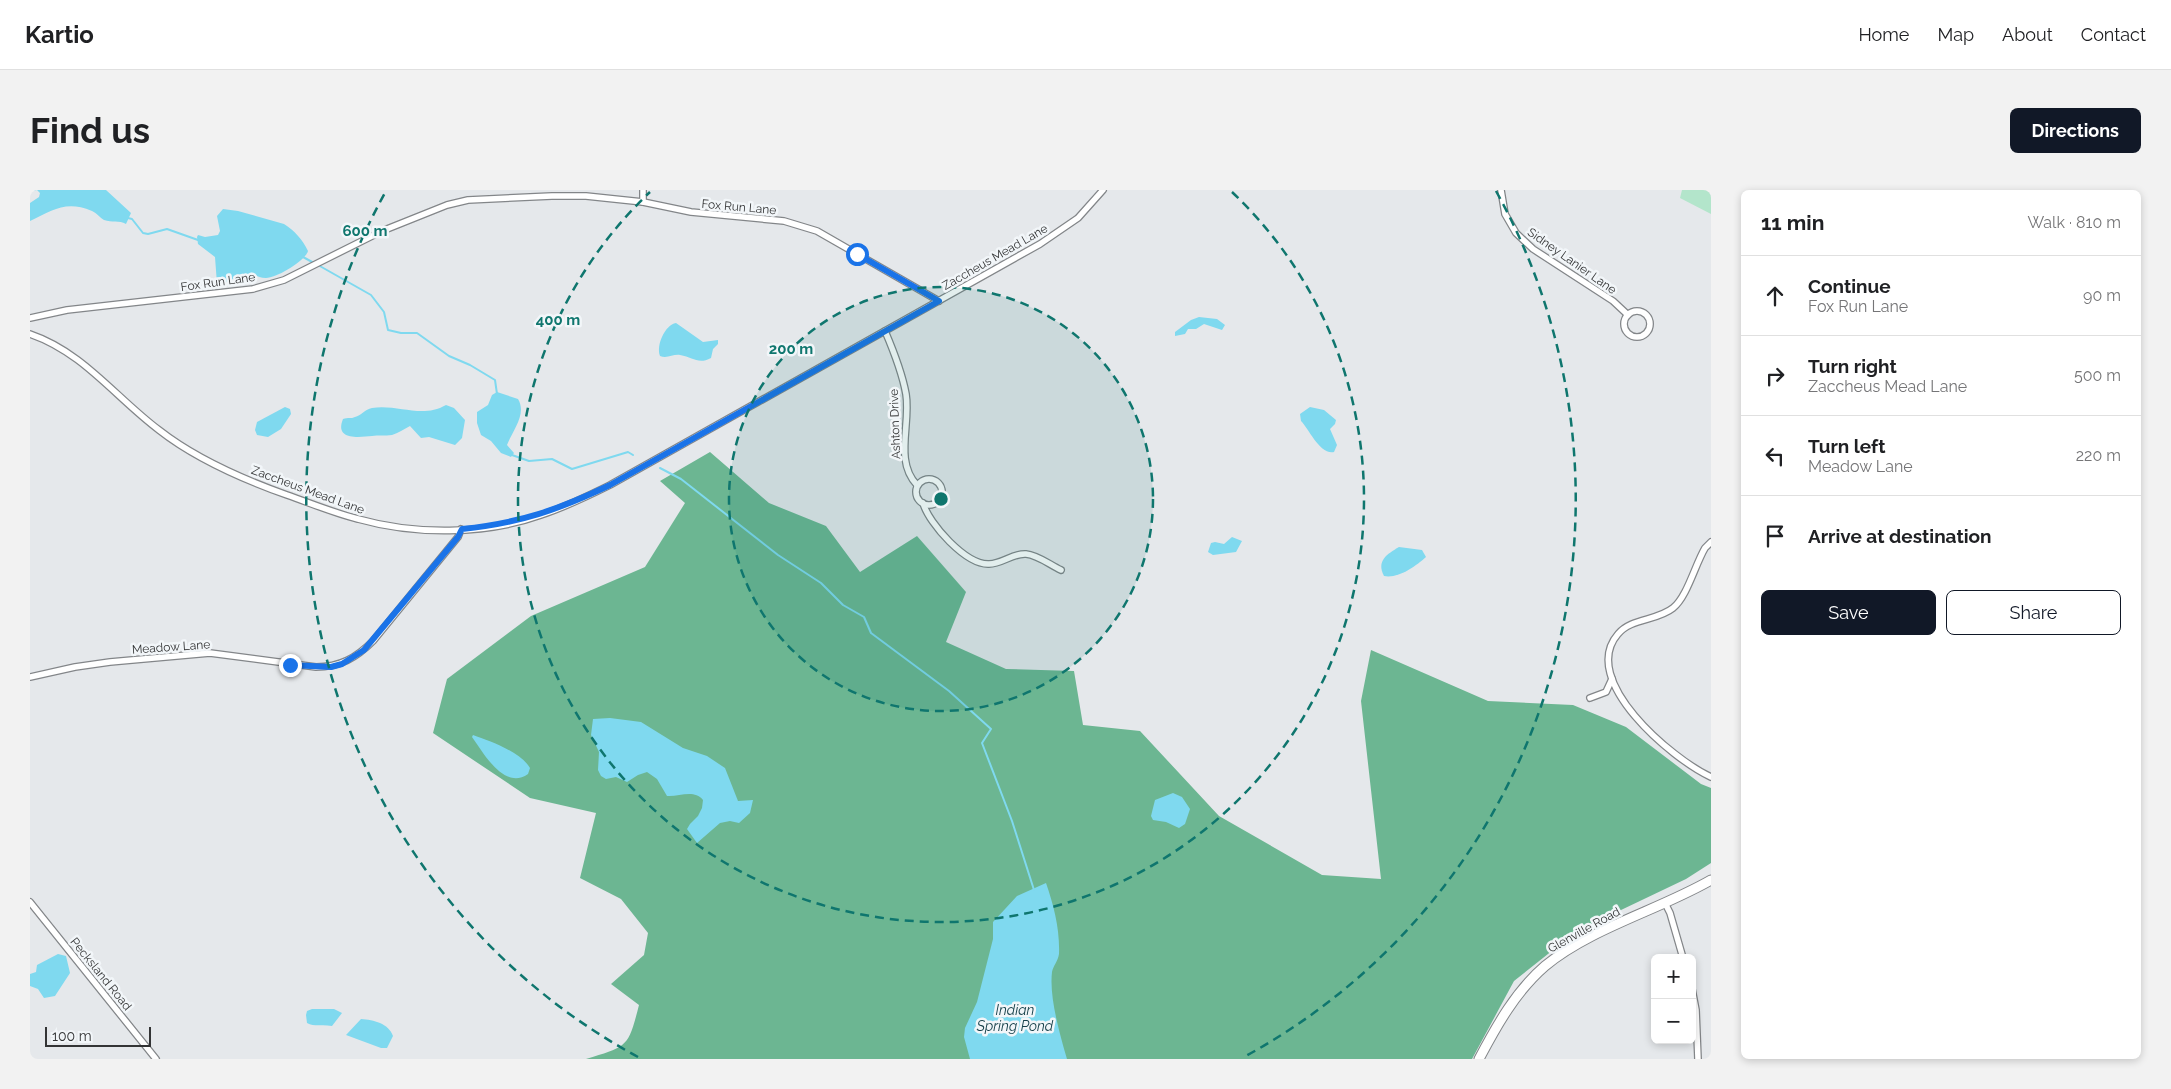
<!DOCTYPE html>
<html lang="en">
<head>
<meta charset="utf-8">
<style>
  body { margin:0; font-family:Raleway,sans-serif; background:#f2f2f2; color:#202124 }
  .controls { position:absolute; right:15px; bottom:15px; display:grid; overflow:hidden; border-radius:8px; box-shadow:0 2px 8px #0003 }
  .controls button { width:45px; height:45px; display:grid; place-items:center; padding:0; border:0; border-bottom:1px solid #e0e0e0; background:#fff; color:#202124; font:25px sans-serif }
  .scale { position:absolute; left:15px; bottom:12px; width:106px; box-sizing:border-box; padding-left:5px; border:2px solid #333435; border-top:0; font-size:14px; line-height:18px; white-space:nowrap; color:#333435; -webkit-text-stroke:4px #f2f6f9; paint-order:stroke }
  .stop { position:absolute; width:15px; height:15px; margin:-11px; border:4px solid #1a73e8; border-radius:50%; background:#fff }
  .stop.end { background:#1a73e8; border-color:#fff; box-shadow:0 1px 5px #0008 }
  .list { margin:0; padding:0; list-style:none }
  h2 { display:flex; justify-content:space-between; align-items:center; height:65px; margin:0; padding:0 20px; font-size:21px }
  h2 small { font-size:16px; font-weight:400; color:#757577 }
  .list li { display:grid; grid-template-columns:32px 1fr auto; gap:15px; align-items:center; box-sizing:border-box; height:80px; padding:0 20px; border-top:1px solid #e0e0e0 }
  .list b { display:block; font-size:19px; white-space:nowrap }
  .list p { margin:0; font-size:16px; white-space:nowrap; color:#757577 }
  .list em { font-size:16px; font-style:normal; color:#757577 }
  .actions { display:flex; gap:10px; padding:15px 20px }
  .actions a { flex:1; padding:11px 0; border:1px solid #111827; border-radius:8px; text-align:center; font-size:18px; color:#111827 }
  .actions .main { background:#111827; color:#fff }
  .icon { flex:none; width:28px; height:28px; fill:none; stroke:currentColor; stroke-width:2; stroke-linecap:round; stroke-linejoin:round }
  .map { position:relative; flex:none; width:1681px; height:869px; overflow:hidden; border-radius:8px }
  header { display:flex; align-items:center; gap:30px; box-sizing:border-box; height:70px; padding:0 25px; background:#fff; border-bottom:1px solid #e0e0e0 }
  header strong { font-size:24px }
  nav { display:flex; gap:28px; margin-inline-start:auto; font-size:18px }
  .intro { display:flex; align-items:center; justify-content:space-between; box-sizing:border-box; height:120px; padding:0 30px }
  h1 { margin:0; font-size:35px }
  .button { padding:12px 22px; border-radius:8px; background:#111827; color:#fff; font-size:18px; font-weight:700 }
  main { display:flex; gap:30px; padding:0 30px }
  aside { flex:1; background:#fff; border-radius:8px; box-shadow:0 2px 8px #0003 }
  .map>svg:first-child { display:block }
  .green { fill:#b3e5cb }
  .forest { fill:#6cb692 }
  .water { fill:#7fd9ef }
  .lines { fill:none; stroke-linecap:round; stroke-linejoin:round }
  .stream { stroke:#7fd9ef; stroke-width:2 }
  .minor-casing { stroke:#838689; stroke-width:8 }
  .secondary-casing { stroke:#838689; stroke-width:11 }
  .minor { stroke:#fff; stroke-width:5.5 }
  .secondary { stroke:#fff; stroke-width:9 }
  .route { stroke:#1a73e8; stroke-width:6 }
  .ring { fill:none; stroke:#0f766e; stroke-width:2.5; stroke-dasharray:9 6 }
  .labels { text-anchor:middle; stroke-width:5; stroke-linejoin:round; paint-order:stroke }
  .street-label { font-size:12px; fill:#333435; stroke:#f2f6f9 }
  .water-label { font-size:14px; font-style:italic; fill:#16404a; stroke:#f2f6f9 }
  .centre { fill:#0f766e; stroke:#f2f6f9; stroke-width:2.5 }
  .ring-label { font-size:15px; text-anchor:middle; font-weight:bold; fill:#0f766e; stroke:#f2f6f9; stroke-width:5; stroke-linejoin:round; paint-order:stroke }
</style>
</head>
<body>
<header>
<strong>Kartio</strong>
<nav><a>Home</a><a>Map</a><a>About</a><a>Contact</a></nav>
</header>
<div class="intro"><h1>Find us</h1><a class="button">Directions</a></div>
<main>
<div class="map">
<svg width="1681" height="869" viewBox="0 0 1681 869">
  <rect width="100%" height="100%" fill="#e5e8eb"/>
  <polygon class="green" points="1652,0 1681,0 1681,24 1650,8"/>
  <path class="forest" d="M680,262L739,313L796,336L830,382L887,346L936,402L916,452L976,479L1044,481L1053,535L1110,541L1189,626L1292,685L1351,689L1331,511L1341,460L1458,511L1543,515L1596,537L1671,594L1681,598V673L1656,689L1547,741L1484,791L1442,869H556C598,856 598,858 609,815L581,794L614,765L618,743L591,709L550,688L566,623L500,608L403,543L417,489L501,426L615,377L655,313L630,291Z"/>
  <g class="water">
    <path d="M0,0H76L101,23L96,34C89,30 82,33 74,30C70,28 67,23 62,21C36,10 23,20 0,31V13L9,7L10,3L7,0L0,2Z"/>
    <path d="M193,19L208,21L254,34C264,40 273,50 278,61C276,70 247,88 236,88C227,88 225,83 213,85C204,87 197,94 187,94L185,67L168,54L167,47L168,45L175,47L188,45L190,41L187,26Z"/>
    <polygon points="1169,127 1187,129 1195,135 1192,140 1174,134 1166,139 1158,139 1155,144 1145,146 1145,142 1161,130"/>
    <path d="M646,133L673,152L688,150V154L683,159L681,168C668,175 663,167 650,165C643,164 637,169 630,166C626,155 635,135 646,133Z"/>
    <path d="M467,202L488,209C497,224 483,240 477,255L484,263L481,267L471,263L461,251L451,245L447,233V222L458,215L462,205Z"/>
    <path d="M416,215L424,218L435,230L432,248L425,255L399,247L391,248L380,236C374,239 368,243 362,245C355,246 348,245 342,246C330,247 304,251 313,229C318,227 321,229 325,227C331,226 335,219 342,218C368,214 392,229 416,215Z"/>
    <polygon points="255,217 260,219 261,224 251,239 238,247 227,245 225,240 227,232"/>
    <path d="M1280,217L1294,220L1306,230L1305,234L1300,239L1307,255L1304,262C1290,265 1279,239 1271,231L1270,224Z"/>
    <polygon points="1202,347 1212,351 1206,362 1183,365 1178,362 1181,353 1185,352 1194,354"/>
    <path d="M1369,357L1392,360L1396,367C1386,376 1368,389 1354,386C1346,371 1357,364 1369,357Z"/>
    <path d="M580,528L611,532L653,558L677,566L695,578L708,611L723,610L720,623L709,633L700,631L690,633L667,653L657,639L660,634L668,626L672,618L673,610C664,599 649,607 637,606L627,589L617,582L608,585L597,592L586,587L576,589L571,586L568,580L569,562L561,545L563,529Z"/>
    <path d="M443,545C460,551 491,562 500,578L498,584C474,601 453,562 442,547Z"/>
    <polygon points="1143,603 1152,607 1160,619 1155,634 1149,638 1136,632 1123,630 1121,626 1125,610"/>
    <path d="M1016,693C1024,716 1030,740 1029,764C1028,771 1023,776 1022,782C1019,807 1030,845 1037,869H940L934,847L935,838L947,812L963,749V732L987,706Z"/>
    <polygon points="28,764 36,766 40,783 25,806 14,808 8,799 0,796 0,784 6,782 7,775"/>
    <path d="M282,819H304L312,823L302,836C293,834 284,837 277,833L276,825L277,821Z"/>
    <path d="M331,829C344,830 358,833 363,846L357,858H351L316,845Z"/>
  </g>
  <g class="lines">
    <g class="stream">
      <polyline points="98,28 102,29 113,43 118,44 137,39 168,50"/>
      <polyline points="273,67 284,73"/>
      <polyline points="288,75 341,105 354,122 358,140 371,143 387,143 419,166 440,175 465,190 467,204"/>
      <polyline points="482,265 499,271 522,269 542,279 598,262 603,265"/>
      <polyline points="630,278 651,289 748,365 791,393 813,415 834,427 841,443 919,501 961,539 952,553 982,631 1004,700"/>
    </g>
    <g class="minor-casing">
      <g id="minor">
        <polyline points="1471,0 1475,24 1486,43 1503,59 1583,111 1598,125"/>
        <polyline points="613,12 613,0"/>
        <circle cx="1607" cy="134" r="13"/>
        <polyline points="0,128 37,120 223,99 254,90 352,41 417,15 438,10 522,6 556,6 613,12 661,22 754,31 787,41 909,111"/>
        <path d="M855,141C864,162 872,182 876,204C881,234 864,271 887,295"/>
        <path d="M0,144C53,162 85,207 129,240C166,269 212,289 257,305C280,313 304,323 328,329C385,345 455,345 511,325C535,317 558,306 580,295L1010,54L1048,28L1073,0"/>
        <circle cx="899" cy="302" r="13"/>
        <path d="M893,313C899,334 936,375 959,374C972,374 983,363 996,364C1008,365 1020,375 1031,380"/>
        <path d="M1681,352L1675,358C1665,375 1657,407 1643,418C1627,431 1601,428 1588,444C1548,490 1642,569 1681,587"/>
        <path d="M0,487L45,477L80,472L180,463L286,477C310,477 326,468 343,451L428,347L431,339"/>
        <polyline points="1560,508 1576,502 1582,489"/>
        <polyline points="0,712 126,869"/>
        <polyline points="1635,713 1640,723 1653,768"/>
        <polyline points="1662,799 1666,820 1668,869"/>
      </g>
    </g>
    <g class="secondary-casing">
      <path id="secondary" d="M1449,869C1467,835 1486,801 1515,776C1561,738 1629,720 1681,690"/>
    </g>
    <use href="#minor" class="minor"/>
    <use href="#secondary" class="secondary"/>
  </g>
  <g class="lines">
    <path class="route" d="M260,475L301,477L312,474L334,460L428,347L432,339C490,333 528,320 580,295L909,111L827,64"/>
  </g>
  <circle cx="911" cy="309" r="212" fill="#0f766e" fill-opacity=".12"/>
  <g class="ring">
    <circle cx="911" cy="309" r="212"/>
    <path d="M1202 2A423 423 0 1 1 620 2"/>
    <path d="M608 867A635 635 0 0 1 356 1M1466 1A635 635 0 0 1 1214 867"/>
  </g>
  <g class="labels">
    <g class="street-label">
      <text transform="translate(709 17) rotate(5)" y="4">Fox Run Lane</text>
      <text transform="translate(965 67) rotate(-30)" y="4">Zaccheus Mead Lane</text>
      <text transform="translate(1542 71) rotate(35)" y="4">Sidney Lanier Lane</text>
      <text transform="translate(188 92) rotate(-8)" y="4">Fox Run Lane</text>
      <text transform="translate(865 234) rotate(-92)" y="4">Ashton Drive</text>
      <text transform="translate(278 300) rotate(20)" y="4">Zaccheus Mead Lane</text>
      <text transform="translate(141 457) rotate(-4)" y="4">Meadow Lane</text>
      <text transform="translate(1554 740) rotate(-29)" y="4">Glenville Road</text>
      <text transform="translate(71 784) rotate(51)" y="4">Pecksland Road</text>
    </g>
    <g class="water-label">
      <text x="985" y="825">Indian<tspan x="985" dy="16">Spring Pond</tspan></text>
    </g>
  </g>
  <circle cx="911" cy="309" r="8" class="centre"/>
  <g class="ring-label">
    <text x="335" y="46">600 m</text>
    <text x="528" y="135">400 m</text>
    <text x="761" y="164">200 m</text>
  </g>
</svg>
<div class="controls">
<button>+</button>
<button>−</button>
</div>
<div class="scale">100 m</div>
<div class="stop" style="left:827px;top:64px"></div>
<div class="stop end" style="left:260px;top:475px"></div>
</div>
<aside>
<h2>11 min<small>Walk · 810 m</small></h2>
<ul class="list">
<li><svg class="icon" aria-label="ahead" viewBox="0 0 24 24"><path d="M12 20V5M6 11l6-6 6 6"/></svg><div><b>Continue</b><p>Fox Run Lane</p></div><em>90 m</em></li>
<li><svg class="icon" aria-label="right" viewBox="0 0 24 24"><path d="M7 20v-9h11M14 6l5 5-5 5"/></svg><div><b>Turn right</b><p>Zaccheus Mead Lane</p></div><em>500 m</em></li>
<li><svg class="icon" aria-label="left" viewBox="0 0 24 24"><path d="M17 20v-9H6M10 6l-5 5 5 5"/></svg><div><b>Turn left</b><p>Meadow Lane</p></div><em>220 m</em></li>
<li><svg class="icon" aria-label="arrive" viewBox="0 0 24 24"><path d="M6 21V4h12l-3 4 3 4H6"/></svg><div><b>Arrive at destination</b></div></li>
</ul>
<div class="actions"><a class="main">Save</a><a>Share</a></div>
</aside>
</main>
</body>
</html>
